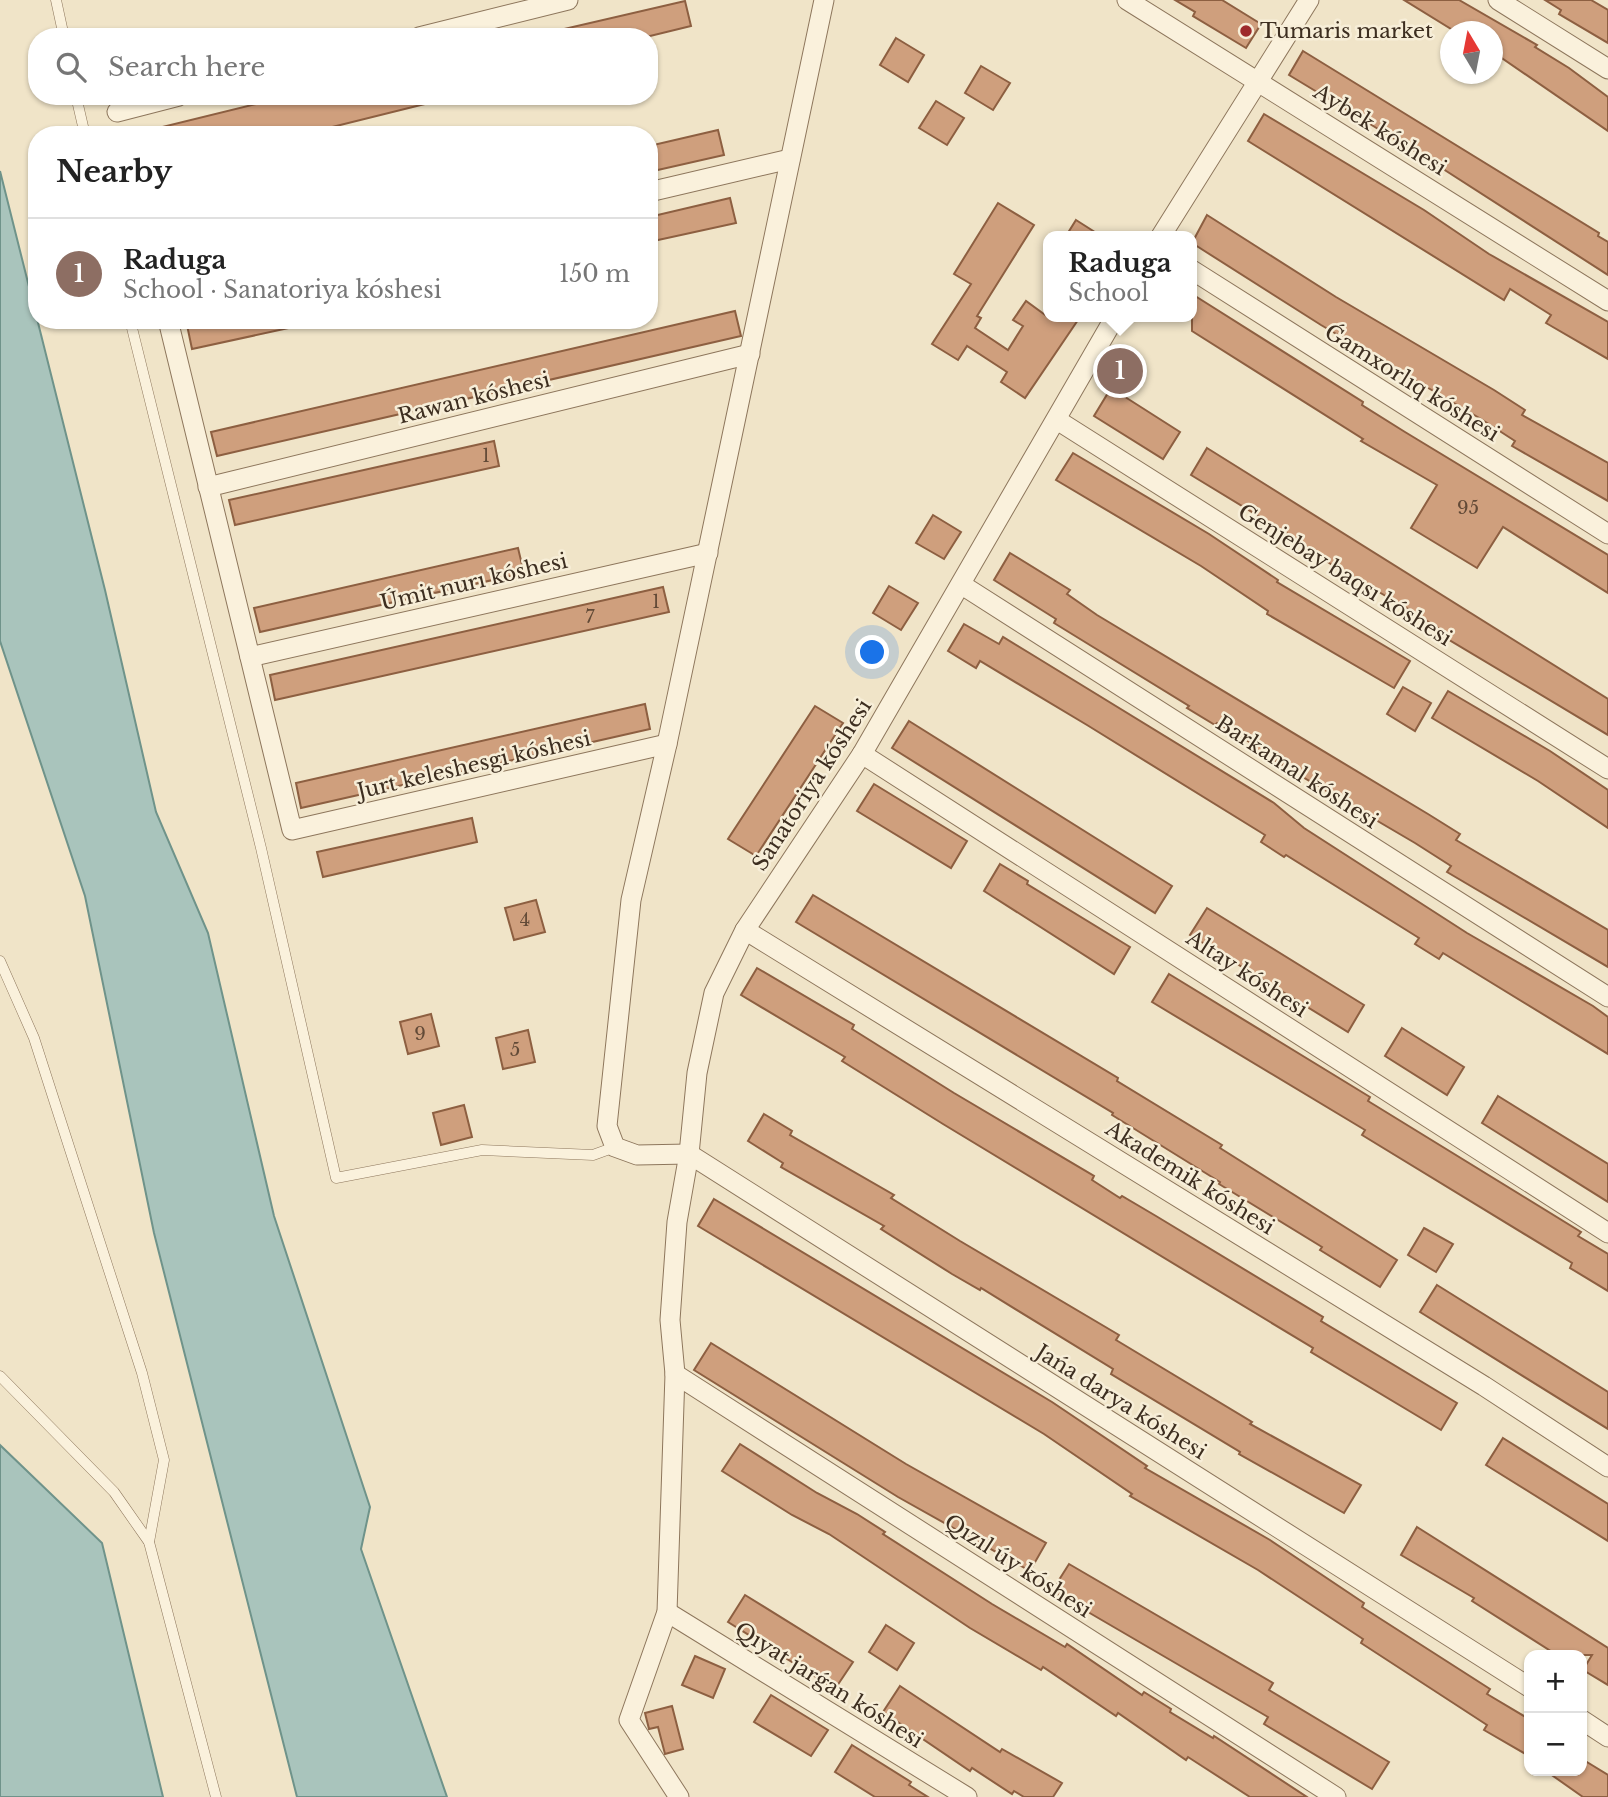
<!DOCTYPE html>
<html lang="en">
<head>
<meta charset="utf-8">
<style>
  body { margin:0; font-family:"Libre Baskerville",serif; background:#f2f2f2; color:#222 }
  .controls { position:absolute; right:21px; bottom:21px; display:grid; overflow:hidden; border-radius:14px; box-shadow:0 2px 5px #0004 }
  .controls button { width:63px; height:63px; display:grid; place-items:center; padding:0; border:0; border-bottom:2px solid #e0e0e0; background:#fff; color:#222; font:35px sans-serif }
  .compass { position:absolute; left:1440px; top:21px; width:63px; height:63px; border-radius:50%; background:#fff; box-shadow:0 2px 5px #0004; rotate:350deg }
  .you { position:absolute; left:873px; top:653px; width:24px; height:24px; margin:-18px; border:5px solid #fff; border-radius:50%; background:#1a73e8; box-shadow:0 0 0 10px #1a73e833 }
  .badge { display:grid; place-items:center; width:46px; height:46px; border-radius:50%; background:#0f766e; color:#fff; font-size:23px; font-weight:700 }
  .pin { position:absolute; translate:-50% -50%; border:4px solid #fff; box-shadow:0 2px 7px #0006 }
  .popup { position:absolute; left:1043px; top:231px; width:154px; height:91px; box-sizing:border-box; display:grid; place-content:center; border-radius:14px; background:#fff; filter:drop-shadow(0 2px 5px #0005); font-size:23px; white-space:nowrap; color:#767676 }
  .popup b { font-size:26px; color:#222 }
  .popup::after { content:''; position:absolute; left:50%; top:100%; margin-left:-14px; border:14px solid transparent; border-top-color:#fff }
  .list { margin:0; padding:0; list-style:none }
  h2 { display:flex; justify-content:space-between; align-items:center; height:91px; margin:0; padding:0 28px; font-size:30px }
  h2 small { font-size:23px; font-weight:400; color:#767676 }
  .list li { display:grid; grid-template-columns:46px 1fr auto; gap:21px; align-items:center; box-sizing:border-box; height:112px; padding:0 28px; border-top:2px solid #e0e0e0 }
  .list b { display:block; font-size:26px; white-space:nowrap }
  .list p { margin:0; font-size:23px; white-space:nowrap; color:#767676 }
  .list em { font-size:23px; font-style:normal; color:#767676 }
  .icon { flex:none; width:38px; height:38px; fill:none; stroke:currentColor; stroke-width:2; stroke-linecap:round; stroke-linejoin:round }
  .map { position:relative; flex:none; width:1608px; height:1797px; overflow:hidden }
  .search { position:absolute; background:#fff; box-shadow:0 2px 5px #0004; left:28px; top:28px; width:630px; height:77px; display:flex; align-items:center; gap:18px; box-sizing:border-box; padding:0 24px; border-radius:28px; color:#767676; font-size:26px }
  .panel { position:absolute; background:#fff; box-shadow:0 2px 5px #0004; left:28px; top:126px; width:630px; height:203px; border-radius:28px }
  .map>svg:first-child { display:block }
  .water { fill:#a9c4bc; stroke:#6f938a; stroke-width:2 }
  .building { fill:#cf9f7d; stroke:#8d5f41; stroke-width:2 }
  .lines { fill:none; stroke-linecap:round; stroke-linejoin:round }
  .service-casing { stroke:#8d765c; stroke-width:11 }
  .minor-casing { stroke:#8d765c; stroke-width:21 }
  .service { stroke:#faf1dc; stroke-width:10 }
  .minor { stroke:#faf1dc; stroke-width:19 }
  .poi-dot { fill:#9e2a2b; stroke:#f7eed8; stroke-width:2.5 }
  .labels { text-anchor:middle; stroke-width:5; stroke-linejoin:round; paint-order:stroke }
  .number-label { font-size:18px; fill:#624a37 }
  .poi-label { font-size:21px; fill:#3d2e20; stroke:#f7eed8; text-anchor:start }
  .street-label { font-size:21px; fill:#3d2e20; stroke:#f7eed8 }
</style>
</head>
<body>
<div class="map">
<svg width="1608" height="1797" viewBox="0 0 1608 1797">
  <rect width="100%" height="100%" fill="#f0e4c8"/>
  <g class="water">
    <polygon points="0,171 105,590 156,812 208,933 274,1216 370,1507 361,1549 447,1797 297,1797 154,1233 85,896 0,641"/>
    <polygon points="0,1445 102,1543 163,1797 0,1797"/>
  </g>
  <g class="building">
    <polygon points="1175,0 1222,0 1261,24 1246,48 1193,16 1195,12"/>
    <polygon points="1404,0 1459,0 1537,45 1535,47 1569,68 1608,97 1608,131 1493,52 1493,32 1456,32"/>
    <polygon points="1545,0 1591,0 1608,10 1608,43 1559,14 1561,10"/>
    <polygon points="685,1 691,26 646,37 551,37 551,32"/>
    <polygon points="896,38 924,55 908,82 880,65"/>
    <polygon points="1303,51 1599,233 1598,236 1608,242 1608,275 1426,158 1289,75"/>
    <polygon points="981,66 1010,83 993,110 965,93"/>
    <polygon points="289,96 436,96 437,101 300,135 150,135 150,130"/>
    <polygon points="936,101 964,118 947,145 919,128"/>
    <polygon points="1264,114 1424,210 1489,254 1608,322 1608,359 1546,323 1551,315 1510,289 1504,300 1248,141"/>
    <polygon points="718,130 724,155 649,172 649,146"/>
    <polygon points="730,198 736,223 649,242 649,217"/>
    <polygon points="998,203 1034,225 977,316 981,318 975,328 1008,350 1023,326 1013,320 1026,301 1048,317 1080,317 1025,398 1001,382 1007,372 967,346 958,360 932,344 971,284 954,274"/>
    <polygon points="1207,215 1336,297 1494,390 1525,410 1522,415 1608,463 1608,501 1512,446 1515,441 1481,419 1321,325 1192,243"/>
    <polygon points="1076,220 1101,236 1066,236"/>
    <polygon points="1192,294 1363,402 1362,405 1405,432 1608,555 1608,593 1503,527 1477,568 1411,528 1437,485 1361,441 1363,439 1192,331"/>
    <polygon points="735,311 741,336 217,456 211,432"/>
    <polygon points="207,320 297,320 298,326 192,349 187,325"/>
    <polygon points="1111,388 1180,432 1163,459 1094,416"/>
    <polygon points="494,441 499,466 235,525 229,500"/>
    <polygon points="1207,448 1608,699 1608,735 1441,635 1443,631 1410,610 1332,565 1293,537 1191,475"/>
    <polygon points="1073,453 1209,534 1278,580 1277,582 1410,661 1394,688 1267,614 1268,611 1201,566 1056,480"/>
    <polygon points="933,515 961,532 944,559 916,543"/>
    <polygon points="518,548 524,573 260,632 254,608"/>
    <polygon points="1010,553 1070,590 1067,594 1097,615 1428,814 1460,834 1456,840 1608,930 1608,967 1447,872 1451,866 1415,843 1255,749 1256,746 1217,723 1215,725 1187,708 1189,706 1054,623 1056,619 994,580"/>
    <polygon points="889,586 918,603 901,630 873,613"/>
    <polygon points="663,587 669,612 275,700 270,675"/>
    <polygon points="964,624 999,644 1003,637 1031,654 1274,803 1304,828 1467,933 1593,1006 1608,1017 1608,1054 1443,953 1439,959 1415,944 1419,938 1286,855 1284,857 1261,842 1265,835 1087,725 980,661 976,668 948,651"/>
    <polygon points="1403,687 1431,703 1415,731 1387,714"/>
    <polygon points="1448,691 1550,751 1608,790 1608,828 1538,781 1432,718"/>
    <polygon points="645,704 650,729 301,808 296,783"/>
    <polygon points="815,706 843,723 756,856 728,839"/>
    <polygon points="909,721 1172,886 1155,913 892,748"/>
    <polygon points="874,784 967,841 951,868 857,811"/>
    <polygon points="472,818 477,842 323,877 317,852"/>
    <polygon points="1000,864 1028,881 1027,884 1130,947 1114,974 984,891"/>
    <polygon points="813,895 1118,1078 1117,1081 1222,1145 1220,1148 1397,1260 1380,1287 1320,1250 1322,1247 1219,1184 1220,1182 1112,1115 1113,1113 796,922"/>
    <polygon points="536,900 545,932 514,940 505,908"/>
    <polygon points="1207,908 1364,1005 1348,1032 1190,935"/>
    <polygon points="757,968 854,1025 852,1029 954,1093 1094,1176 1092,1180 1120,1198 1122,1196 1156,1216 1323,1317 1321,1321 1457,1403 1441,1430 1311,1352 1313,1348 943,1124 842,1061 845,1057 741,995"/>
    <polygon points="1169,974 1370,1097 1368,1101 1581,1232 1578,1236 1608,1254 1608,1291 1570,1268 1572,1263 1362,1135 1365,1130 1152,1002"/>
    <polygon points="431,1014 439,1046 408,1054 400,1022"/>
    <polygon points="1402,1028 1464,1067 1447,1095 1385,1056"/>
    <polygon points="528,1030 535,1062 503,1069 496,1038"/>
    <polygon points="1498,1096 1608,1164 1608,1202 1482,1123"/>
    <polygon points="464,1105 472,1137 441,1145 433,1113"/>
    <polygon points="764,1114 792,1131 790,1135 894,1195 891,1198 960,1241 1119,1335 1116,1340 1252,1422 1250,1424 1361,1485 1344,1513 1239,1454 1240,1452 1111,1374 1113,1369 981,1288 980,1290 952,1274 881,1229 884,1226 781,1167 783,1163 748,1141"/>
    <polygon points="714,1199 1052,1402 1147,1466 1145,1468 1270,1540 1364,1603 1362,1607 1490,1689 1487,1694 1529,1719 1529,1756 1484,1730 1487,1725 1361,1643 1363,1639 1258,1570 1130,1496 1132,1494 1044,1434 698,1226"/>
    <polygon points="1424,1228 1453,1244 1436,1272 1408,1255"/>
    <polygon points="1437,1285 1608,1392 1608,1429 1420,1312"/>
    <polygon points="711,1343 906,1464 1046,1543 1030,1571 898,1497 694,1370"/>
    <polygon points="1503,1438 1608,1504 1608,1541 1486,1465"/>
    <polygon points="740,1444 817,1493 857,1514 885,1532 883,1534 992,1604 1065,1647 1067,1644 1142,1695 1144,1692 1171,1709 1170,1712 1213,1738 1214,1736 1307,1797 1250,1797 1188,1757 1186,1760 1118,1713 1116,1716 1043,1667 1041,1670 970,1628 829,1534 792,1515 722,1471"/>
    <polygon points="1417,1527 1608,1648 1608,1685 1583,1670 1592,1655 1557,1655 1472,1601 1474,1598 1401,1555"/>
    <polygon points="1069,1564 1273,1683 1269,1690 1389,1762 1372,1789 1264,1724 1268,1717 1052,1591"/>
    <polygon points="745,1595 853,1662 835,1689 728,1622"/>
    <polygon points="886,1625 914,1643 897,1670 869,1652"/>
    <polygon points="695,1656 725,1669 713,1698 682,1685"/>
    <polygon points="900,1686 1000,1752 1002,1749 1062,1783 1053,1797 1024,1797 1014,1791 1012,1794 972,1768 970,1771 883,1712"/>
    <polygon points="771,1695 828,1730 811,1756 754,1722"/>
    <polygon points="672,1706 683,1749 665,1754 658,1727 649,1729 645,1713"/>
    <polygon points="852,1745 911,1782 909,1785 928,1797 875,1797 835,1772"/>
    <polygon points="1582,1759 1608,1775 1608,1797 1583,1797 1546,1771 1582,1771"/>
  </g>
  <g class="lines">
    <g class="service-casing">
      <g id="service">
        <polyline points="56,0 64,37"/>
        <polyline points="76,96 85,135"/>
        <polyline points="130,320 261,848 336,1178 482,1150 593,1155 615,1147"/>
        <polyline points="0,961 34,1038 142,1373 164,1460 149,1542"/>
        <polyline points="0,1376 114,1492 149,1542 216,1797"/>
      </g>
    </g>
    <g class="minor-casing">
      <g id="minor">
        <polyline points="1127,0 1608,301"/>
        <polyline points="1498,0 1608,69"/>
        <polyline points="419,37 568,0"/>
        <polyline points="117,112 179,96"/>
        <polyline points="649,192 790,159"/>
        <polyline points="1161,236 1309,0"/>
        <polyline points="1192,270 1608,534"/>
        <polyline points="168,320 292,830 667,744"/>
        <polyline points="1057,420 1608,769"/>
        <polyline points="208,487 750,354"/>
        <polyline points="962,585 1608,997"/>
        <polyline points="250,657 708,553"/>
        <polyline points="862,754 1608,1233"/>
        <polyline points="745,930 1484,1386 1608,1467"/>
        <polyline points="689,1154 637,1155 615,1147 607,1126 631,900 667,744 824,0"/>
        <polyline points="689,1154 1529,1687"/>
        <polyline points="675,1374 1336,1797"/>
        <polyline points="667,1612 967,1797"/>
        <polyline points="1582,1720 1608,1737"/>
        <polyline points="679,1797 629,1720 667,1612 675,1374 670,1320 677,1222 689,1154 697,1073 714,993 745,930 862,754 1115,317"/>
      </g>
    </g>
    <use href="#service" class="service"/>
    <use href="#minor" class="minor"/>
  </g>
  <circle class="poi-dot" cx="1246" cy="31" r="7"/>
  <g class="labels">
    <g class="number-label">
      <text x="486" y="462">1</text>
      <text x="1468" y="514">95</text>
      <text x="656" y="608">1</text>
      <text x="590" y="623">7</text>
      <text x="525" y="926">4</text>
      <text x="420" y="1040">9</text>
      <text x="515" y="1056">5</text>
    </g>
    <g class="poi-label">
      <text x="1260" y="38">Tumaris market</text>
    </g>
    <g class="street-label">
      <text transform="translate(1380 130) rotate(32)" y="7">Aybek kóshesi</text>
      <text transform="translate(1412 383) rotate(32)" y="7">Ǵamxorlıq kóshesi</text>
      <text transform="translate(474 398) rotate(-14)" y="7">Rawan kóshesi</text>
      <text transform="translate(1345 575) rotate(32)" y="7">Genjebay baqsı kóshesi</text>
      <text transform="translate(474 582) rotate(-13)" y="7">Úmit nurı kóshesi</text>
      <text transform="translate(474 765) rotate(-13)" y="7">Jurt keleshesgi kóshesi</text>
      <text transform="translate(1297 772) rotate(33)" y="7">Barkamal kóshesi</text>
      <text transform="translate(812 785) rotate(-57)" y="7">Sanatoriya kóshesi</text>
      <text transform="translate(1247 974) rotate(33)" y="7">Altay kóshesi</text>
      <text transform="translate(1190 1178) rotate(32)" y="7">Akademik kóshesi</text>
      <text transform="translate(1121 1402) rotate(32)" y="7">Jańa darya kóshesi</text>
      <text transform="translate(1018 1566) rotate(33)" y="7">Qızıl úy kóshesi</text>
      <text transform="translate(829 1685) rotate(32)" y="7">Qıyat jarǵan kóshesi</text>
    </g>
  </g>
</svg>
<div class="controls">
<button>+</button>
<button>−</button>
</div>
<svg class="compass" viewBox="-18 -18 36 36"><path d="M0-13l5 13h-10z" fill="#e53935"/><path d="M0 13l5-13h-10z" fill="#767676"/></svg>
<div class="you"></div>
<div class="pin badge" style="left:1120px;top:371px;background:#8d6e63">1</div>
<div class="popup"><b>Raduga</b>School</div>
<div class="search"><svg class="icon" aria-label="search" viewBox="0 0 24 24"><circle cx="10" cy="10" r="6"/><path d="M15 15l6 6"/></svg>Search here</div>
<section class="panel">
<h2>Nearby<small></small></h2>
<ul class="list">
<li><span class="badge" style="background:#8d6e63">1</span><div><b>Raduga</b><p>School · Sanatoriya kóshesi</p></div><em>150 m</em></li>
</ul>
</section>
</div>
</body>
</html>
